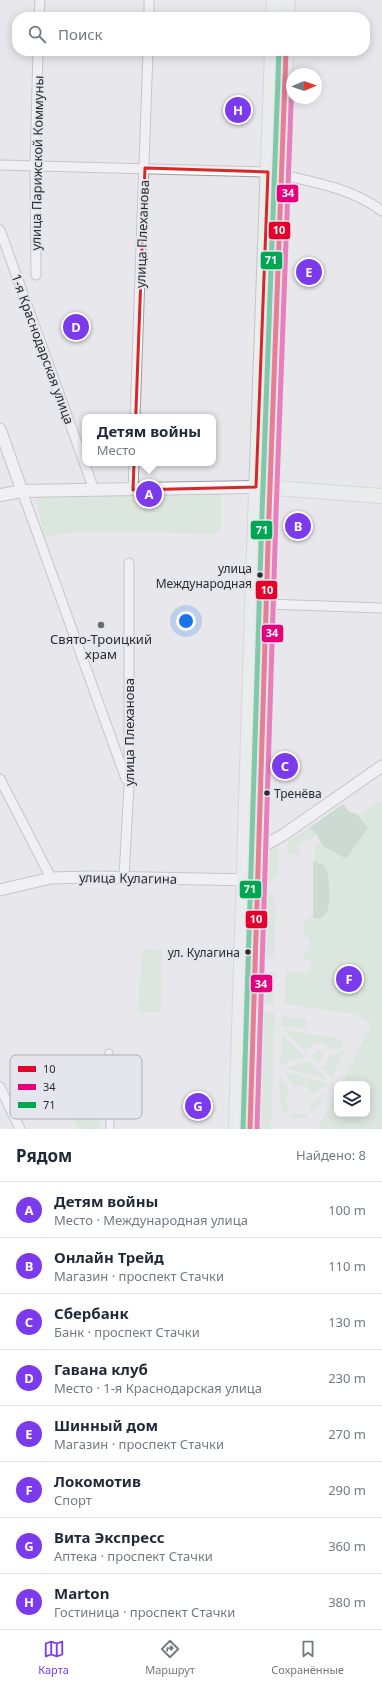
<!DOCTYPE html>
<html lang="ru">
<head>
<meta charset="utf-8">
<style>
  body { margin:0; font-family:"Noto Sans",sans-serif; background:#f6f6f7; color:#1f2937 }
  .controls { position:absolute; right:12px; bottom:12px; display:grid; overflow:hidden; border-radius:8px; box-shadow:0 2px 10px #0003 }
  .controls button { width:36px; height:36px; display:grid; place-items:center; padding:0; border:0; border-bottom:1px solid #e0e1e3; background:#fff; color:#1f2937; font:20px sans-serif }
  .compass { position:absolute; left:286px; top:68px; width:36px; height:36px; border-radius:50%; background:#fff; box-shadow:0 2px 10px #0003; rotate:88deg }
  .you { position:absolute; left:186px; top:621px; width:14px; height:14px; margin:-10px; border:3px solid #fff; border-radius:50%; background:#1a73e8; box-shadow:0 0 0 6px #1a73e833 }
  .badge { display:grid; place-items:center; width:26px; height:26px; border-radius:50%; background:#7c3aed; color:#fff; font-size:13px; font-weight:700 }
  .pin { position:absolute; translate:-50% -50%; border:2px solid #fff; box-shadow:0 1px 4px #0006 }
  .popup { position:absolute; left:82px; top:414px; width:134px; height:52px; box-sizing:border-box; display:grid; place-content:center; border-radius:8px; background:#fff; filter:drop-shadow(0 1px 3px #0005); font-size:13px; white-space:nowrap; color:#747a83 }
  .popup b { font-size:15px; color:#1f2937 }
  .popup::after { content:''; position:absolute; left:50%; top:100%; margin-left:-8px; border:8px solid transparent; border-top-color:#fff }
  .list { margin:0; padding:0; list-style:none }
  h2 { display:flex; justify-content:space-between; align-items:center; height:52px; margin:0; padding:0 16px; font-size:17px }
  h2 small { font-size:13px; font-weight:400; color:#747a83 }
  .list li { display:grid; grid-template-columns:26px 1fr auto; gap:12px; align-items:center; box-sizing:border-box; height:56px; padding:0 16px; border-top:1px solid #e0e1e3 }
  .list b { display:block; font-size:15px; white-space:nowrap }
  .list p { margin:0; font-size:13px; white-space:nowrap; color:#747a83 }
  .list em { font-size:13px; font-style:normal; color:#747a83 }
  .icon { flex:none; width:22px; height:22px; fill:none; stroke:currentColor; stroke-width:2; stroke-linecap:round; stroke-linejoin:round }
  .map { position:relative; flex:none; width:382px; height:1129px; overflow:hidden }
  .search { position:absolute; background:#fff; box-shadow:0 2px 10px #0003; left:12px; right:12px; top:12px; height:44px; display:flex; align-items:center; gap:10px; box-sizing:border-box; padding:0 14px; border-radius:16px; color:#747a83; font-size:15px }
  .sheet { height:500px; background:#fff }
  nav { display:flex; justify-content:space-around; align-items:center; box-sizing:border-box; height:56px; border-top:1px solid #e0e1e3; background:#fff; font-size:11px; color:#747a83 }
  nav a { display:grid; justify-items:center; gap:2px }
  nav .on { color:#7c3aed }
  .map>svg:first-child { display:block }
  .green { fill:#cce5cd }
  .forest { fill:#aecaaf }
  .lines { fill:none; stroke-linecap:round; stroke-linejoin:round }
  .pedestrian-casing { stroke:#9c9ca0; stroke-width:9 }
  .minor-casing { stroke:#9c9ca0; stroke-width:11 }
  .tertiary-casing { stroke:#9c9ca0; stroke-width:13 }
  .secondary-casing { stroke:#9c9ca0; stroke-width:14 }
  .primary-casing { stroke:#c4c4c6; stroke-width:16 }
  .pedestrian { stroke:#fbfbfc; stroke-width:7 }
  .minor { stroke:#fbfbfc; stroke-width:9 }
  .tertiary { stroke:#fbfbfc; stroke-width:11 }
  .secondary { stroke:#fbfbfc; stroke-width:12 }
  .primary { stroke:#eaefeb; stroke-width:14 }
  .bus-1-casing { stroke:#e5e5ee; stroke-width:8 }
  .bus-2-casing { stroke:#e5e5ee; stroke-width:8 }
  .bus-3-casing { stroke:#e5e5ee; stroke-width:8 }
  .bus-1 { stroke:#e4002b; stroke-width:5 }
  .bus-2 { stroke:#e5007d; stroke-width:5 }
  .bus-3 { stroke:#00a651; stroke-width:5 }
  .marked { fill:none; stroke:#d62828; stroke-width:3; stroke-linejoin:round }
  .bus-dot { fill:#2b2c2f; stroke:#e5e5ee; stroke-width:1.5 }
  .poi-dot { fill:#6d6d71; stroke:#e5e5ee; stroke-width:1.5 }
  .labels { text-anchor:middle; stroke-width:4; stroke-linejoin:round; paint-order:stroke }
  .bus-label { font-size:12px; fill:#2b2c2f; stroke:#e5e5ee; text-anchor:end }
  .street-label { font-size:13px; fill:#2b2c2f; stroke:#e5e5ee }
  .poi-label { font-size:13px; fill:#2b2c2f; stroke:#e5e5ee }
  .key { fill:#e5e5ee; stroke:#adaeb5; stroke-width:1 }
  .key-label { font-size:11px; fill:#2b2c2f }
  .line-badge { stroke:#e5e5ee; stroke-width:1.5 }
  .badge-label { font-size:11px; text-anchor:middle; font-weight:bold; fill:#fff }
</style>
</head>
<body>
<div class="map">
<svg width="382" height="1129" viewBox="0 0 382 1129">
  <rect width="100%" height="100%" fill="#e7e7ec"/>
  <g class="green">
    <polygon points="221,493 221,526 220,529 212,534 85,531 45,537 36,501 39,495"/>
    <polygon points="382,801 382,1129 318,1129 337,1091 337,1114 367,1114 367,1084 341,1084 372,1023 354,1014 284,1004 286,971 310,972 310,961 303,958 303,954 310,949 309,937 304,936 304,920 313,916 313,861 315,860 315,846 370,807"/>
    <polygon points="309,828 317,835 300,843 300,855 288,854 288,841"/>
    <polygon points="279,845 278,875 273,881 266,884 267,851"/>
    <polygon points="266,893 272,894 276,904 275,957 273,958 264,957"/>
    <polygon points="142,949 162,950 161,1012 138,1012"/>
    <polygon points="263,972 273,972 274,974 274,1004 272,1005 262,1005"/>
    <polygon points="262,1011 275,1011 271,1129 258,1129"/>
    <polygon points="282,1016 306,1019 306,1028 281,1026"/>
    <polygon points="284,1030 337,1038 341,1041 343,1047 330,1050 325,1044 314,1043 305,1051"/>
    <polygon points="282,1035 305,1057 280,1065"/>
    <circle cx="318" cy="1055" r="5"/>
    <polygon points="344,1051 332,1078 321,1067 326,1064 330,1056"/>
    <polygon points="309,1061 328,1080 285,1068"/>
    <polygon points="100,1068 100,1129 78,1129 58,1085"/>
    <polygon points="284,1072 328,1084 313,1093 305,1085 294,1087"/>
    <polygon points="280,1077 290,1090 285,1098 289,1109 284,1113 280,1103"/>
    <polygon points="326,1091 316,1110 312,1115 310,1110 314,1100"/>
    <polygon points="294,1113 300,1115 306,1113 308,1117 300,1119 288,1116"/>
  </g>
  <g class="forest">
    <polygon points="343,804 349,812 357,814 368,828 346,859 323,846 317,835 309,828"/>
    <path d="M313,861L324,865C330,872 331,904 327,912C325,915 322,917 320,919L313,917Z"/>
  </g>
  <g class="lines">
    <g class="pedestrian-casing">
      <polyline id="pedestrian" points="109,1053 110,1129"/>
    </g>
    <g class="minor-casing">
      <g id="minor">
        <polyline points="39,17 40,0"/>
        <polyline points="149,17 149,0"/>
        <polyline points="0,165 268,172"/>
        <path d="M283,175C317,183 353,189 382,211"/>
        <polyline points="0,230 94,490"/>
        <polyline points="36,275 35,165 38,51"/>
        <polyline points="135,417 148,51"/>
        <polyline points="133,490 134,463"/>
        <polyline points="22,491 126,779"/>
        <polyline points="266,604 382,608"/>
        <polyline points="0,779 51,878"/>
        <polyline points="124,877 129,785 129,563"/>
        <polyline points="0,1087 20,1129"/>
      </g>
    </g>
    <g class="tertiary-casing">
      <g id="tertiary">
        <polyline points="0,429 22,491"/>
        <polyline points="258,849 283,835 382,766"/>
        <polyline points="0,890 51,878 92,877 257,880"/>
      </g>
    </g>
    <g class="secondary-casing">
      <polyline id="secondary" points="0,495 22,491 256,487"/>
    </g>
    <g class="primary-casing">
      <g id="primary">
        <polyline points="273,17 274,0"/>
        <polyline points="287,17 288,0"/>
        <polyline points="261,487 382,496"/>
        <polyline points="236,1129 252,605 272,51"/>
        <polyline points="250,1129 269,514 286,51"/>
      </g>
    </g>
    <use href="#pedestrian" class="pedestrian"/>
    <use href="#minor" class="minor"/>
    <use href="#tertiary" class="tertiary"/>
    <use href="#secondary" class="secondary"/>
    <use href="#primary" class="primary"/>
    <g class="bus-1-casing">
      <polyline id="bus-1" points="250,1129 269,514 286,51"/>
    </g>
    <g class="bus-2-casing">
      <polyline id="bus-2" points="257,1129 276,514 292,78"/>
    </g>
    <g class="bus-3-casing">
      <polyline id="bus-3" points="243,1129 262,514 279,51"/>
    </g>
    <use href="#bus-1" class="bus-1"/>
    <use href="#bus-2" class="bus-2"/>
    <use href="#bus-3" class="bus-3"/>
  </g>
  <path d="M0 0H382V1129H0ZM145,168L268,172L256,487L133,490Z" fill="#e7e7ec" fill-opacity=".55" fill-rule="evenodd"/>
  <path class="marked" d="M145,168L268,172L256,487L133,490Z"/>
  <g class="bus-dot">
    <circle cx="260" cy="575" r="3.5"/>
    <circle cx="267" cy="793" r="3.5"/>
    <circle cx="248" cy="952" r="3.5"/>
  </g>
  <circle class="poi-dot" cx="101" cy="625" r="4"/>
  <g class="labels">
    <g class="bus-label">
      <text x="252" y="573">улица<tspan x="252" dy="15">Международная</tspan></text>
      <text x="274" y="798" text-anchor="start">Тренёва</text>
      <text x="240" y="957">ул. Кулагина</text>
    </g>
    <g class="street-label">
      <text transform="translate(37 163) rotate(-89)" y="5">улица Парижской Коммуны</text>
      <text transform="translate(142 234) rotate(-88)" y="5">улица Плеханова</text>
      <text transform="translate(43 349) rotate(70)" y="5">1-я Краснодарская улица</text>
      <text transform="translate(129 732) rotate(-90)" y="5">улица Плеханова</text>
      <text transform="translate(128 878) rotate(1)" y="5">улица Кулагина</text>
    </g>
    <g class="poi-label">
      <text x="101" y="644">Свято-Троицкий<tspan x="101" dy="15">храм</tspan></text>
    </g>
  </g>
  <rect x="10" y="1055" width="132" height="64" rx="6" class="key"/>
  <rect x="18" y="1066" width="18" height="6" fill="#e4002b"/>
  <rect x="18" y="1084" width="18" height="6" fill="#e5007d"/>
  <rect x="18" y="1102" width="18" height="6" fill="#00a651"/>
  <g class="key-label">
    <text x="43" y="1073">10</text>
    <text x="43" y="1091">34</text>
    <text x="43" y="1109">71</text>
  </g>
  <g class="line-badge">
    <rect x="276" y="184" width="23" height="19" rx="4" fill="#e5007d"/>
    <rect x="268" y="221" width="23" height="19" rx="4" fill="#e4002b"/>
    <rect x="260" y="251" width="23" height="19" rx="4" fill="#00a651"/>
    <rect x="250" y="520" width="23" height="20" rx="4" fill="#00a651"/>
    <rect x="255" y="580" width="23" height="20" rx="4" fill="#e4002b"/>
    <rect x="261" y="624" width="23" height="19" rx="4" fill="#e5007d"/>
    <rect x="239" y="880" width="23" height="19" rx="4" fill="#00a651"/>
    <rect x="245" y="910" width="23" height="19" rx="4" fill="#e4002b"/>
    <rect x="250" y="974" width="23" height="19" rx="4" fill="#e5007d"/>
  </g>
  <g class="badge-label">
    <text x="288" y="197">34</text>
    <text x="279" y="234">10</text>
    <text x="271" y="264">71</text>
    <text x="262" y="534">71</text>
    <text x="267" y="594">10</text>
    <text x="272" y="637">34</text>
    <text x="250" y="893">71</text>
    <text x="256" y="923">10</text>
    <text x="261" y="988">34</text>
  </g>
</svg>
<div class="controls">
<button><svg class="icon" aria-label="layers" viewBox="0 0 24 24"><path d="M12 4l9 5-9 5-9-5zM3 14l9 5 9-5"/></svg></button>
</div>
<svg class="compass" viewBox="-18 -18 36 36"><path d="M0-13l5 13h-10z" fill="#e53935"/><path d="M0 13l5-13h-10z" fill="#747a83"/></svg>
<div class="you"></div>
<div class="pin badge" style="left:149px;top:494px">A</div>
<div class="popup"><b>Детям войны</b>Место</div>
<div class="pin badge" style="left:298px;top:526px">B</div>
<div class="pin badge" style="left:285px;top:766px">C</div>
<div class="pin badge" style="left:76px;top:327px">D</div>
<div class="pin badge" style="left:309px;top:272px">E</div>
<div class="pin badge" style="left:349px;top:979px">F</div>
<div class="pin badge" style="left:198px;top:1106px">G</div>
<div class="pin badge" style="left:238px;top:110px">H</div>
<div class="search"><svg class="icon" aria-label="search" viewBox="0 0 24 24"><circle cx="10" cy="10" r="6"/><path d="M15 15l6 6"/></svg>Поиск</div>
</div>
<section class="sheet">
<h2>Рядом<small>Найдено: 8</small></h2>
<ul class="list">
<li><span class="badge">A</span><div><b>Детям войны</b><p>Место · Международная улица</p></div><em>100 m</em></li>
<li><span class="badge">B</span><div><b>Онлайн Трейд</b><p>Магазин · проспект Стачки</p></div><em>110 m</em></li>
<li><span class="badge">C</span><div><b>Сбербанк</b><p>Банк · проспект Стачки</p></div><em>130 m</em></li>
<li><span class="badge">D</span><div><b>Гавана клуб</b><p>Место · 1-я Краснодарская улица</p></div><em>230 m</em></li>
<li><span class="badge">E</span><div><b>Шинный дом</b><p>Магазин · проспект Стачки</p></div><em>270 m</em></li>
<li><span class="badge">F</span><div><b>Локомотив</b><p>Спорт</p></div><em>290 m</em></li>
<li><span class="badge">G</span><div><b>Вита Экспресс</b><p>Аптека · проспект Стачки</p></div><em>360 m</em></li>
<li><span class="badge">H</span><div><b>Marton</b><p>Гостиница · проспект Стачки</p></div><em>380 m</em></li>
</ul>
</section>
<nav>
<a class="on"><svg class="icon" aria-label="map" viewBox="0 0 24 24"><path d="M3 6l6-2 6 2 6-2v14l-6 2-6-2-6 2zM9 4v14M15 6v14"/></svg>Карта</a>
<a><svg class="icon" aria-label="directions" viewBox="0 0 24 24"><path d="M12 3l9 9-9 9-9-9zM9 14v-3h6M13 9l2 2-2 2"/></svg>Маршрут</a>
<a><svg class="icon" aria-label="saved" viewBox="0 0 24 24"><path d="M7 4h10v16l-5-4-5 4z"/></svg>Сохранённые</a>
</nav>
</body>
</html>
